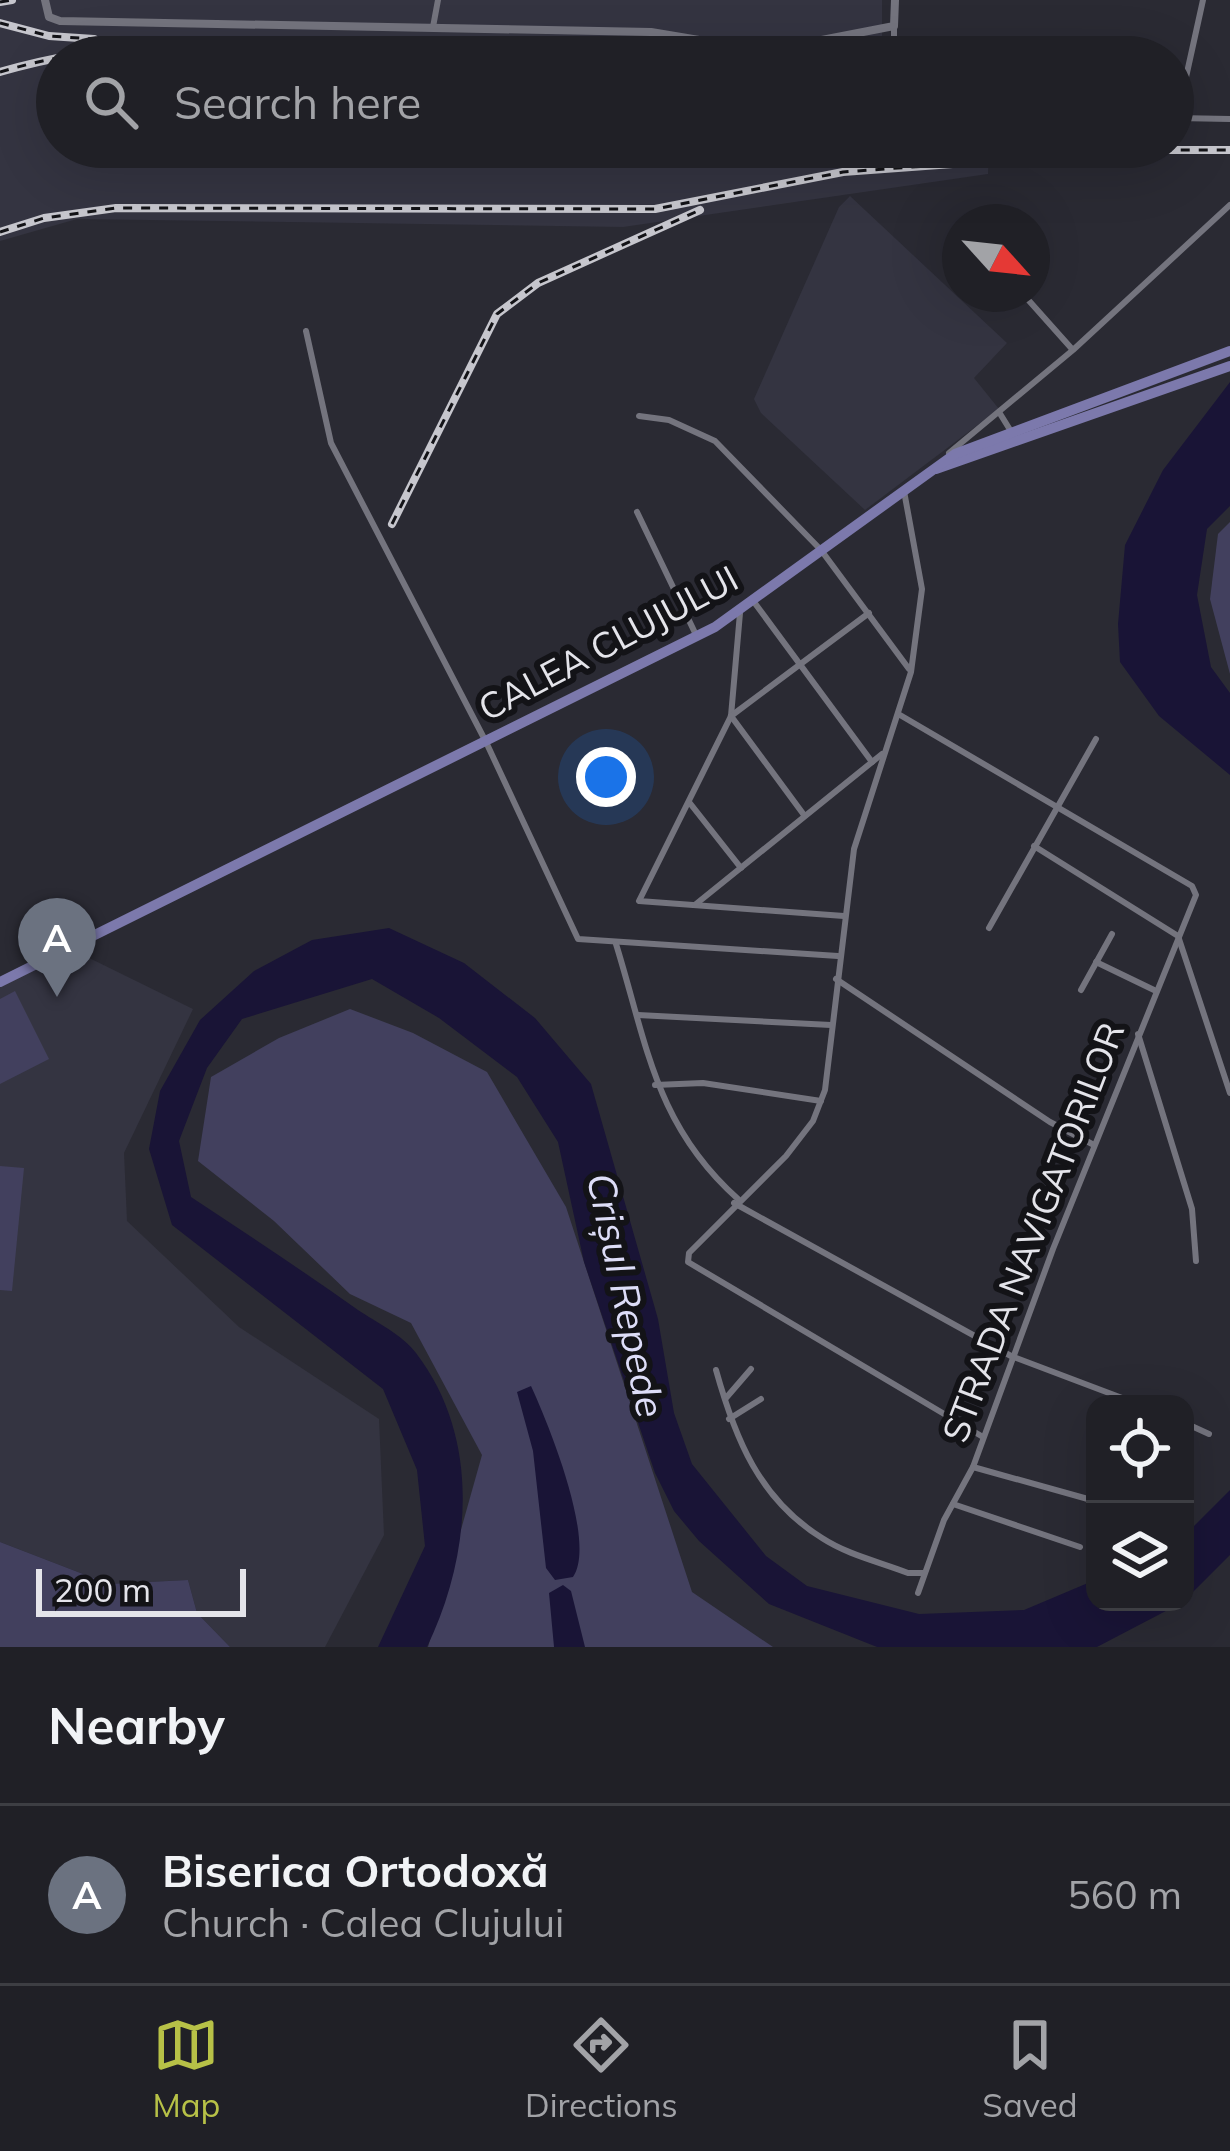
<!DOCTYPE html>
<html lang="en">
<head>
<meta charset="utf-8">
<style>
  body { margin:0; font-family:Mulish,sans-serif; background:#28282e; color:#f1f3f6 }
  .controls { position:absolute; right:36px; bottom:36px; display:grid; overflow:hidden; border-radius:24px; box-shadow:0 12px 48px #0002 }
  .controls button { width:108px; height:108px; display:grid; place-items:center; padding:0; border:0; border-bottom:3px solid #3d3e43; background:#202026; color:#f1f3f6; font:60px sans-serif }
  .compass { position:absolute; left:942px; top:204px; width:108px; height:108px; border-radius:50%; background:#202026; box-shadow:0 12px 48px #0002; rotate:117deg }
  .scale { position:absolute; left:36px; bottom:30px; width:210px; box-sizing:border-box; padding-left:12px; border:6px solid #e4e4ea; border-top:0; font-size:33px; line-height:42px; white-space:nowrap; color:#e4e4ea; -webkit-text-stroke:9px #131317; paint-order:stroke }
  .you { position:absolute; left:606px; top:777px; width:42px; height:42px; margin:-30px; border:9px solid #fff; border-radius:50%; background:#1a73e8; box-shadow:0 0 0 18px #1a73e833 }
  .badge { display:grid; place-items:center; width:78px; height:78px; border-radius:50%; background:#b7c147; color:#fff; font-size:39px; font-weight:700 }
  .pin { position:absolute; translate:-50% -99px; filter:drop-shadow(0 3px 6px #0008) }
  .pin::after { content:''; position:absolute; top:63px; width:42px; height:36px; background:inherit; clip-path:polygon(0 0,100% 0,50% 100%) }
  .list { margin:0; padding:0; list-style:none }
  h2 { display:flex; justify-content:space-between; align-items:center; height:156px; margin:0; padding:0 48px; font-size:51px }
  h2 small { font-size:39px; font-weight:400; color:#a2a3a7 }
  .list li { display:grid; grid-template-columns:78px 1fr auto; gap:36px; align-items:center; box-sizing:border-box; height:180px; padding:0 48px; border-top:3px solid #3d3e43 }
  .list b { display:block; font-size:45px; white-space:nowrap }
  .list p { margin:0; font-size:39px; white-space:nowrap; color:#a2a3a7 }
  .list em { font-size:39px; font-style:normal; color:#a2a3a7 }
  .icon { flex:none; width:66px; height:66px; fill:none; stroke:currentColor; stroke-width:2; stroke-linecap:round; stroke-linejoin:round }
  .map { position:relative; flex:none; width:1230px; height:1647px; overflow:hidden }
  .search { position:absolute; background:#202026; box-shadow:0 12px 48px #0002; left:36px; right:36px; top:36px; height:132px; display:flex; align-items:center; gap:30px; box-sizing:border-box; padding:0 42px; border-radius:66px; color:#a2a3a7; font-size:45px }
  .sheet { height:336px; background:#202026 }
  nav { display:flex; justify-content:space-around; align-items:center; box-sizing:border-box; height:168px; border-top:3px solid #3d3e43; background:#202026; font-size:33px; color:#a2a3a7 }
  nav a { display:grid; justify-items:center; gap:6px }
  nav .on { color:#b7c147 }
  .map>svg:first-child { display:block }
  .built { fill:#343441 }
  .green { fill:#42405e }
  .water { fill:#191436 }
  .lines { fill:none; stroke-linecap:round; stroke-linejoin:round }
  .minor { stroke:#74747e; stroke-width:6 }
  .tertiary { stroke:#74747e; stroke-width:8 }
  .primary { stroke:#7c79ac; stroke-width:10 }
  .rail-casing { stroke:#c6c6cd; stroke-width:8 }
  .rail { stroke:#131317; stroke-width:3; stroke-dasharray:9; stroke-linecap:butt }
  .labels { text-anchor:middle; stroke-width:12; stroke-linejoin:round; paint-order:stroke }
  .street-label { font-size:36px; fill:#e4e4ea; stroke:#131317 }
  .water-label { font-size:39px; font-style:italic; fill:#ddddf8; stroke:#131317 }
</style>
</head>
<body>
<div class="map">
<svg width="1230" height="1647" viewBox="0 0 1230 1647">
  <rect width="100%" height="100%" fill="#2a2a33"/>
  <g class="built">
    <polygon points="0,0 882,0 882,57 57,57 57,147 989,147 988,174 623,227 77,219 0,241"/>
    <polygon points="850,196 1007,343 974,378 999,409 865,510 761,413 754,399 839,207"/>
    <polygon points="75,951 193,1009 124,1153 127,1221 239,1327 379,1419 384,1535 325,1647 230,1647 197,1613 188,1580 109,1584 0,1542 0,984"/>
  </g>
  <g class="green">
    <polygon points="1230,522 1230,674 1210,599 1218,534"/>
    <polygon points="15,991 49,1059 0,1084 0,999"/>
    <polygon points="350,1009 413,1033 487,1072 566,1207 692,1592 773,1647 428,1647 482,1455 411,1323 350,1294 274,1221 198,1161 211,1077 279,1038"/>
    <polygon points="0,1166 24,1168 12,1291 0,1290"/>
    <polygon points="0,1542 109,1584 188,1580 197,1613 230,1647 0,1647"/>
  </g>
  <g class="water">
    <polygon points="1230,382 1230,506 1207,529 1197,595 1211,667 1230,693 1230,775 1159,716 1120,662 1118,624 1125,545 1163,470"/>
    <path d="M389,928L464,963L535,1018L591,1084L658,1319L674,1413L692,1464L766,1556L807,1586L919,1614L1024,1610L1095,1580V1602H1183L1097,1647H877L769,1604L699,1541L674,1511L655,1473L584,1262L558,1142L517,1077L439,1018L372,979L242,1019L207,1068L179,1141L191,1197C247,1234 303,1271 358,1310C376,1322 403,1335 416,1353C482,1439 471,1556 427,1647H378L425,1546L417,1470L383,1389L172,1225L149,1149L160,1091L200,1020L254,971L312,940Z"/>
    <path d="M531,1386C548,1423 597,1542 573,1577L555,1580L546,1568L533,1451L517,1392Z"/>
    <polygon points="1230,1490 1230,1555 1185,1600 1185,1535"/>
    <polygon points="563,1585 571,1591 585,1647 554,1647 549,1593"/>
  </g>
  <g class="lines">
    <g class="minor">
      <polyline points="433,27 438,0"/>
      <polyline points="829,40 843,57"/>
      <polyline points="894,57 894,26"/>
      <polyline points="1177,118 1203,0"/>
      <polyline points="1177,118 1230,119"/>
      <polyline points="1023,294 1072,349"/>
      <polyline points="306,331 331,443 486,742 578,939 838,956"/>
      <polyline points="999,412 1012,433"/>
      <polyline points="639,416 669,420 715,441 821,550 909,669"/>
      <polyline points="949,453 1073,350 1230,205"/>
      <polyline points="904,491 922,589 911,672 854,849 825,1090 813,1121 786,1156 689,1253 688,1262 983,1437"/>
      <polyline points="637,512 697,637"/>
      <polyline points="754,602 872,762"/>
      <polyline points="740,613 731,716 639,901 844,916"/>
      <polyline points="900,715 1192,886 1196,895 1053,1249 973,1467 944,1520 918,1593"/>
      <polyline points="731,716 869,613"/>
      <polyline points="731,716 804,815"/>
      <polyline points="689,802 741,868"/>
      <polyline points="1034,846 1178,936 1230,1093"/>
      <polyline points="696,904 882,754"/>
      <polyline points="989,928 1096,739"/>
      <path d="M616,944C647,1044 655,1125 738,1199"/>
      <polyline points="1096,962 1154,990"/>
      <polyline points="836,979 1050,1122 1094,1145"/>
      <polyline points="1081,990 1112,934"/>
      <polyline points="638,1015 831,1025"/>
      <polyline points="1138,1034 1192,1209 1196,1261"/>
      <polyline points="655,1085 703,1083 821,1101"/>
      <polyline points="734,1203 1011,1356 1138,1404"/>
      <path d="M716,1370C735,1438 759,1499 822,1538C848,1555 880,1562 908,1573H924"/>
      <polyline points="726,1398 751,1369"/>
      <polyline points="729,1419 761,1399"/>
      <polyline points="1185,1423 1209,1434"/>
      <polyline points="973,1467 1095,1501"/>
      <polyline points="953,1504 1080,1547"/>
    </g>
    <polyline class="tertiary" points="45,0 49,17 60,21 651,32 765,51 894,26 895,0"/>
    <g class="primary">
      <polyline points="936,469 1230,366"/>
      <polyline points="0,982 715,627 955,454 1230,351"/>
    </g>
    <g class="rail-casing">
      <g id="rail">
        <polyline points="0,2 12,0"/>
        <polyline points="0,23 49,36 94,39"/>
        <path d="M0,72C131,33 265,43 400,44C491,44 585,39 675,57"/>
        <polyline points="0,232 44,218 116,208 655,209 843,172 1147,150 1230,150"/>
        <polyline points="392,524 497,314 538,283 700,210"/>
      </g>
    </g>
    <use href="#rail" class="rail"/>
  </g>
  <g class="labels">
    <g class="street-label">
      <text transform="translate(608 643) rotate(-28)" y="13">CALEA CLUJULUI</text>
      <text transform="translate(1033 1232) rotate(-69)" y="13">STRADA NAVIGATORILOR</text>
    </g>
    <g class="water-label">
      <text transform="translate(626 1295) rotate(78)" y="14">Crișul Repede</text>
    </g>
  </g>
</svg>
<div class="controls">
<button><svg class="icon" aria-label="locate" viewBox="0 0 24 24"><circle cx="12" cy="12" r="6"/><path d="M12 2v4M12 18v4M2 12h4M18 12h4"/></svg></button>
<button><svg class="icon" aria-label="layers" viewBox="0 0 24 24"><path d="M12 4l9 5-9 5-9-5zM3 14l9 5 9-5"/></svg></button>
</div>
<svg class="compass" viewBox="-18 -18 36 36"><path d="M0-13l5 13h-10z" fill="#e53935"/><path d="M0 13l5-13h-10z" fill="#a2a3a7"/></svg>
<div class="scale">200 m</div>
<div class="you"></div>
<div class="pin badge" style="left:57px;top:997px;background:#6b7280">A</div>
<div class="search"><svg class="icon" aria-label="search" viewBox="0 0 24 24"><circle cx="10" cy="10" r="6"/><path d="M15 15l6 6"/></svg>Search here</div>
</div>
<section class="sheet">
<h2>Nearby<small></small></h2>
<ul class="list">
<li><span class="badge" style="background:#6b7280">A</span><div><b>Biserica Ortodoxă</b><p>Church · Calea Clujului</p></div><em>560 m</em></li>
</ul>
</section>
<nav>
<a class="on"><svg class="icon" aria-label="map" viewBox="0 0 24 24"><path d="M3 6l6-2 6 2 6-2v14l-6 2-6-2-6 2zM9 4v14M15 6v14"/></svg>Map</a>
<a><svg class="icon" aria-label="directions" viewBox="0 0 24 24"><path d="M12 3l9 9-9 9-9-9zM9 14v-3h6M13 9l2 2-2 2"/></svg>Directions</a>
<a><svg class="icon" aria-label="saved" viewBox="0 0 24 24"><path d="M7 4h10v16l-5-4-5 4z"/></svg>Saved</a>
</nav>
</body>
</html>
